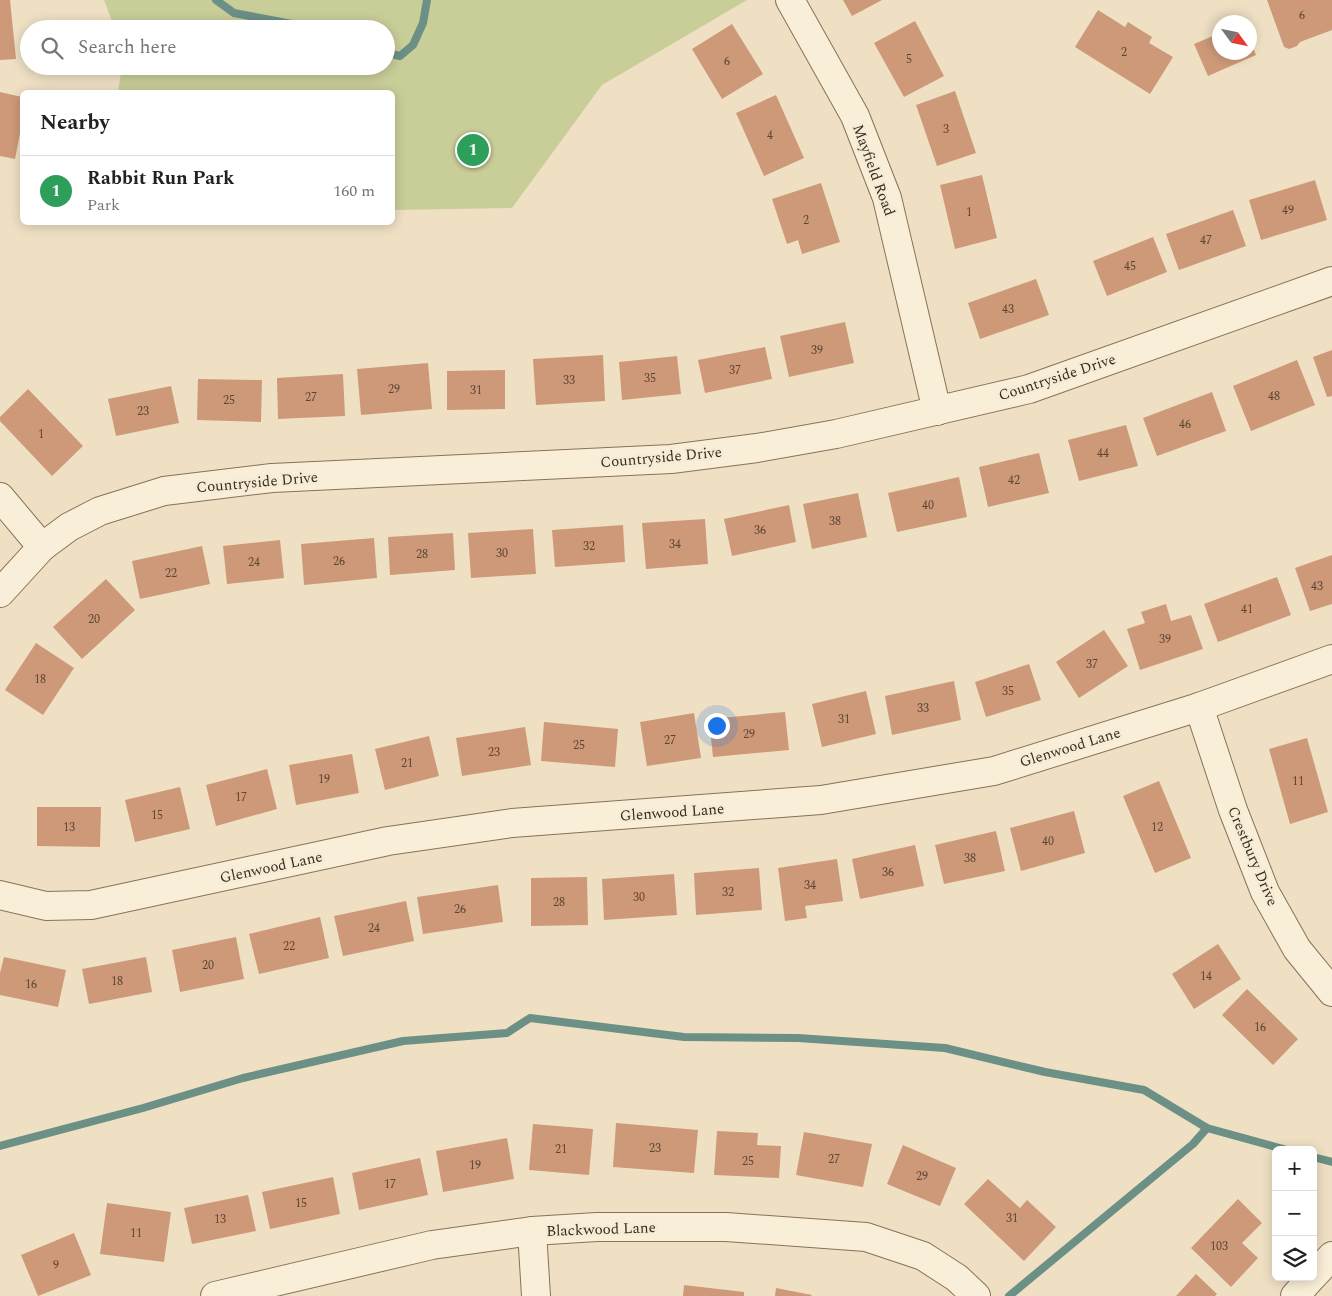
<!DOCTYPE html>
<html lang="en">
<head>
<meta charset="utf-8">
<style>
  body { margin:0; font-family:Spectral,serif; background:#f2f2f2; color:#222 }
  .controls { position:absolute; right:15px; bottom:15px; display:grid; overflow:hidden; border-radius:8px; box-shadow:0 2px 12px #0003 }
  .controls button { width:45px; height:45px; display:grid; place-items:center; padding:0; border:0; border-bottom:1px solid #e0e0e0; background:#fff; color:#222; font:25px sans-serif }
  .compass { position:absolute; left:1212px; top:15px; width:45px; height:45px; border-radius:50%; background:#fff; box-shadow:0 2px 12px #0003; rotate:123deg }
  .you { position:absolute; left:716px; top:725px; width:18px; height:18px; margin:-12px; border:4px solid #fff; border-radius:50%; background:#1a73e8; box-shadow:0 0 0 8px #1a73e833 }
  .badge { display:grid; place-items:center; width:32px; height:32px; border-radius:50%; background:#7c3aed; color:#fff; font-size:16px; font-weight:700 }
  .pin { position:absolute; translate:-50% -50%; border:2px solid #fff; box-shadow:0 1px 5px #0006 }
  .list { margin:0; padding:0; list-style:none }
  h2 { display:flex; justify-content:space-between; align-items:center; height:65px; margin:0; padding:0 20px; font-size:21px }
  h2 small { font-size:16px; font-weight:400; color:#767676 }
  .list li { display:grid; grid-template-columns:32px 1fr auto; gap:15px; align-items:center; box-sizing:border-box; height:70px; padding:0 20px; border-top:1px solid #e0e0e0 }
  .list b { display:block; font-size:19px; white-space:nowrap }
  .list p { margin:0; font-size:16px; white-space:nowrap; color:#767676 }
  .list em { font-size:16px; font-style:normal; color:#767676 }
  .icon { flex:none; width:28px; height:28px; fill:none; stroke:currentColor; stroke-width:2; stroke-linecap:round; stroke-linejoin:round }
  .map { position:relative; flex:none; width:1332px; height:1296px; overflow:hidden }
  .search { position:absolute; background:#fff; box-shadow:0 2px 12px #0003; left:20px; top:20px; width:375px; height:55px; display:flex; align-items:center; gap:12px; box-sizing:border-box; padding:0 18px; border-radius:28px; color:#767676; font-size:19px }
  .panel { position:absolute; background:#fff; box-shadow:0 2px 12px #0003; left:20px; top:90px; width:375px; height:135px; border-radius:8px }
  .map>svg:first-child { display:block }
  .green { fill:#c9cd98 }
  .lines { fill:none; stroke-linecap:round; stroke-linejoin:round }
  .stream { stroke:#6c9086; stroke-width:8 }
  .building { fill:#cd9979 }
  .minor-casing { stroke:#89715a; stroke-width:30 }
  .minor { stroke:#f9eed7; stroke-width:28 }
  .labels { text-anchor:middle; stroke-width:5; stroke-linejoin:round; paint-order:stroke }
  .number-label { font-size:12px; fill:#5e4635 }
  .street-label { font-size:15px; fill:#392a1e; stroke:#f6ebd4 }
</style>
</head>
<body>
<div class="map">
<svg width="1332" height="1296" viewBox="0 0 1332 1296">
  <rect width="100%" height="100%" fill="#efe0c4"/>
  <polygon class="green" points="104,0 747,0 602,85 512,208 393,210 392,92 118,92 122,66 386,66 386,29 115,29"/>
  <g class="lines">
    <g class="stream">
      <polyline points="216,0 234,13 292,24 318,25 336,29"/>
      <polyline points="386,53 400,56 413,45 423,23 427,0"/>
      <polyline points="0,1146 143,1108 243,1078 403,1041 507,1033 530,1018 684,1037 798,1038 945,1048 1045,1072 1144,1090 1207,1128 1287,1150"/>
      <polyline points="1313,1157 1332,1162"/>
      <polyline points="1009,1296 1193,1144 1207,1128"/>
    </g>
  </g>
  <g class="building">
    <polygon points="0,0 10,0 16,59 0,60"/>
    <polygon points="843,0 882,0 852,16"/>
    <polygon points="1267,0 1332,0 1332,30 1300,42 1297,46 1289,49 1284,47"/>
    <polygon points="1098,10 1125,27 1128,22 1152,37 1149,43 1173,57 1150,94 1075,47"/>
    <polygon points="915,21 944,76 904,97 874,43"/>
    <polygon points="732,24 763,74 722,99 692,49"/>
    <polygon points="1220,33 1220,52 1250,52 1250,41 1256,55 1208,76 1194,44"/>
    <polygon points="955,91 976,153 937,166 916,105"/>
    <polygon points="0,92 22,97 22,123 15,159 0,156"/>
    <polygon points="776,95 804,158 764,176 736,113"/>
    <polygon points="982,175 997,238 955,249 940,185"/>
    <polygon points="1315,180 1327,220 1261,240 1249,200"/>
    <polygon points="821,183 840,242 802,254 798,240 787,244 772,199"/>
    <polygon points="1233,210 1246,246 1179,270 1166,234"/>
    <polygon points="1153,237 1167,272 1107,296 1093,261"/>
    <polygon points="1036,279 1049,315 980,339 968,303"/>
    <polygon points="845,322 854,363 789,377 780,336"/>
    <polygon points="765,347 772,379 705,393 698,360"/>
    <polygon points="1332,350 1332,396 1327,397 1313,357"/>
    <polygon points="603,355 605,401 536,405 533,359"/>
    <polygon points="677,356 681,394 622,400 619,362"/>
    <polygon points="1297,360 1315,405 1251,431 1233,386"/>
    <polygon points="428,363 432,409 361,415 357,369"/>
    <polygon points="505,370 505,409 447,410 447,371"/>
    <polygon points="343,374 345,416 278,419 277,378"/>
    <polygon points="198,379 262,380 261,422 197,420"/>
    <polygon points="171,386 179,423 116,436 108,399"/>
    <polygon points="28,389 83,446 52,476 0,421 0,417"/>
    <polygon points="1212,392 1226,431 1157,456 1143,418"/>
    <polygon points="1126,425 1138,466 1079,481 1068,440"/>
    <polygon points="1039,453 1049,493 988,507 979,467"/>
    <polygon points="959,477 967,517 897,532 888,493"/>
    <polygon points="858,493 867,537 812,549 803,504"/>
    <polygon points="789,505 796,542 732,556 724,519"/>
    <polygon points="705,519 708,564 646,569 642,523"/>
    <polygon points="623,525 625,562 555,567 552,530"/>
    <polygon points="533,529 536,574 471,578 468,533"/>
    <polygon points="453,533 455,570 390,575 388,537"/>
    <polygon points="374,538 377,578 304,585 301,544"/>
    <polygon points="280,540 284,578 227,584 223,546"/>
    <polygon points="202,546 210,584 140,599 132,561"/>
    <polygon points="1332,555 1332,604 1310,611 1295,568"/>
    <polygon points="1277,577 1291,615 1218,642 1204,604"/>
    <polygon points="106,579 135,610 82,659 53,627"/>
    <polygon points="1166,604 1171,621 1191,615 1203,649 1140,670 1127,629 1145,623 1141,612"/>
    <polygon points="1104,630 1128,666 1079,698 1056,662"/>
    <polygon points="36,643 74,668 43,715 5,690"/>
    <polygon points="1029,664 1041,700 986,717 975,682"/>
    <polygon points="954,681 961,720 892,735 885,696"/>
    <polygon points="866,691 876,734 822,747 812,704"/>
    <polygon points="785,712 789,750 713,757 709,719"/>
    <polygon points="694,713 701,758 647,766 640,722"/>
    <polygon points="544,722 618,729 615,767 541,761"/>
    <polygon points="525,727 531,765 462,776 456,738"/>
    <polygon points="429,736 439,776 385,790 375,749"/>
    <polygon points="1307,738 1328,812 1290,824 1269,749"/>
    <polygon points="352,754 359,793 296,805 289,765"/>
    <polygon points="267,769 277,809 216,826 206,785"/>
    <polygon points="1159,781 1191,858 1155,873 1123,796"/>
    <polygon points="180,787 190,829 135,842 125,800"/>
    <polygon points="37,807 101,807 100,847 37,846"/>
    <polygon points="1074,811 1085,853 1021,871 1010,828"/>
    <polygon points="996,831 1005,871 944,884 935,845"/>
    <polygon points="915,845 924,886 860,899 852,859"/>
    <polygon points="837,859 843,901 805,906 807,918 785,921 778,868"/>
    <polygon points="759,868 762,910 696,915 694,873"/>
    <polygon points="674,874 677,915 604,920 602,879"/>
    <polygon points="587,877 588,925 531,926 531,878"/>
    <polygon points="498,885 503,922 423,934 417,897"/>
    <polygon points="406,901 414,941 343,956 334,916"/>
    <polygon points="320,917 329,958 259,974 249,934"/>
    <polygon points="236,937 244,979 180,992 172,950"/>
    <polygon points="1218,944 1241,979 1194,1009 1172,974"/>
    <polygon points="4,957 66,970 58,1007 0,995 0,973"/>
    <polygon points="146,957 152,992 89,1004 82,969"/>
    <polygon points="1247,989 1298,1039 1273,1065 1222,1015"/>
    <polygon points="616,1123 698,1130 694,1173 613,1167"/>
    <polygon points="533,1124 593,1129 589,1175 529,1170"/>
    <polygon points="717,1131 758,1133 757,1145 781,1146 779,1178 714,1175"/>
    <polygon points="804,1132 872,1144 863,1187 796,1175"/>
    <polygon points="507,1138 514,1179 443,1192 436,1151"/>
    <polygon points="903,1145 956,1168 940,1206 887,1184"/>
    <polygon points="420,1158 428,1195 359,1210 352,1173"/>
    <polygon points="333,1177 340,1214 270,1229 262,1192"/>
    <polygon points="988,1179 1020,1208 1027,1200 1056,1227 1024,1261 964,1204"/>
    <polygon points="248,1195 256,1231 192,1244 184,1208"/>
    <polygon points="1238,1199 1262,1223 1242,1243 1258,1258 1231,1287 1191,1248"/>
    <polygon points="107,1203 171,1212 164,1262 100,1254"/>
    <polygon points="74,1233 91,1275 38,1296 21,1255"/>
    <polygon points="1196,1274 1217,1294 1215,1296 1176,1296"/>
    <polygon points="684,1285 744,1292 744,1296 683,1296"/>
    <polygon points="776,1288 812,1295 811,1296 775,1296"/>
  </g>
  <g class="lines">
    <g class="minor-casing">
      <g id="minor">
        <polyline points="790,0 855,116 887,198 937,411"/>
        <polyline points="0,497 42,547"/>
        <polyline points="0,593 42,547 69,527 100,511 164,491 272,478 671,459 757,448 836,434 1029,389 1332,281"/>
        <polyline points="1199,707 1233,810 1265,892 1297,949 1332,992"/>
        <polyline points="0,895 46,906 91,905 388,841 512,823 821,800 994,771 1199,707 1332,659"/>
        <polyline points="532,1231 536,1296"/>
        <polyline points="1313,1276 1332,1256"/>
        <polyline points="215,1296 432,1245 532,1231 597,1227 726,1227 866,1237 923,1256 957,1278 976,1296"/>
        <polyline points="1295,1296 1312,1277"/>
      </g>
    </g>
    <use href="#minor" class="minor"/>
  </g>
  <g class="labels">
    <g class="number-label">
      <text x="1302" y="19">6</text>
      <text x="1124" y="56">2</text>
      <text x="909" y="63">5</text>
      <text x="727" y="65">6</text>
      <text x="946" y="133">3</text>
      <text x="770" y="139">4</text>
      <text x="1288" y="214">49</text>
      <text x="969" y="216">1</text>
      <text x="806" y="224">2</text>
      <text x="1206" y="244">47</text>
      <text x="1130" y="270">45</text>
      <text x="1008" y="313">43</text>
      <text x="817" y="354">39</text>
      <text x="735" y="374">37</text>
      <text x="650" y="382">35</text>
      <text x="569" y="384">33</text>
      <text x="394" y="393">29</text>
      <text x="476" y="394">31</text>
      <text x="1274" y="400">48</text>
      <text x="311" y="401">27</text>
      <text x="229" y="404">25</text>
      <text x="143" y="415">23</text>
      <text x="1185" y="428">46</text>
      <text x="41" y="438">1</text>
      <text x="1103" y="457">44</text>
      <text x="1014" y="484">42</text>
      <text x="928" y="509">40</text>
      <text x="835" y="525">38</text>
      <text x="760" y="534">36</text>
      <text x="675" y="548">34</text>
      <text x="589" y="550">32</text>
      <text x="502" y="557">30</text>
      <text x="422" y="558">28</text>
      <text x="339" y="565">26</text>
      <text x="254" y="566">24</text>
      <text x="171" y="577">22</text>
      <text x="1317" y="590">43</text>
      <text x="1247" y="613">41</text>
      <text x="94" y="623">20</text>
      <text x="1165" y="643">39</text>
      <text x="1092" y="668">37</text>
      <text x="40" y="683">18</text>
      <text x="1008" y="695">35</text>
      <text x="923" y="712">33</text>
      <text x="844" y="723">31</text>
      <text x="749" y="738">29</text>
      <text x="670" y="744">27</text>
      <text x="579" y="749">25</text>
      <text x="494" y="756">23</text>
      <text x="407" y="767">21</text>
      <text x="324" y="783">19</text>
      <text x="1298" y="785">11</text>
      <text x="241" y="801">17</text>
      <text x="157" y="819">15</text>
      <text x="69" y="831">13</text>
      <text x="1157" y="831">12</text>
      <text x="1048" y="845">40</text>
      <text x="970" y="862">38</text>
      <text x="888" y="876">36</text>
      <text x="810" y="889">34</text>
      <text x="728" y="896">32</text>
      <text x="639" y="901">30</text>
      <text x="559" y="906">28</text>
      <text x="460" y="913">26</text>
      <text x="374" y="932">24</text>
      <text x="289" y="950">22</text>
      <text x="208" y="969">20</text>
      <text x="1206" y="980">14</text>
      <text x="117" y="985">18</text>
      <text x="31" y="988">16</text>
      <text x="1260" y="1031">16</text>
      <text x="655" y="1152">23</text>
      <text x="561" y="1153">21</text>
      <text x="834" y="1163">27</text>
      <text x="748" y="1165">25</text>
      <text x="475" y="1169">19</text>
      <text x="922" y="1180">29</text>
      <text x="390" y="1188">17</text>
      <text x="301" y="1207">15</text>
      <text x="1012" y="1222">31</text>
      <text x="220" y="1223">13</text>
      <text x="136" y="1237">11</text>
      <text x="1219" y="1250">103</text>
      <text x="56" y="1269">9</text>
    </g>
    <g class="street-label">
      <text transform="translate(874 170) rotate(70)" y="5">Mayfield Road</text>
      <text transform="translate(1057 377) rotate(-18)" y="5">Countryside Drive</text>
      <text transform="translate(661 457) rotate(-5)" y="5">Countryside Drive</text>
      <text transform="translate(257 482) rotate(-5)" y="5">Countryside Drive</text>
      <text transform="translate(1070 747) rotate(-17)" y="5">Glenwood Lane</text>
      <text transform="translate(672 812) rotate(-4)" y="5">Glenwood Lane</text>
      <text transform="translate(1253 856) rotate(67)" y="5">Crestbury Drive</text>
      <text transform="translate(271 867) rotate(-12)" y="5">Glenwood Lane</text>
      <text transform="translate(601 1229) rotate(-2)" y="5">Blackwood Lane</text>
    </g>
  </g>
</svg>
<div class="controls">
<button>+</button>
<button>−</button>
<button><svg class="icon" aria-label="layers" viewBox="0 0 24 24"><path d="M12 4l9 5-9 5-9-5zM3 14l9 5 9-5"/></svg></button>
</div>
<svg class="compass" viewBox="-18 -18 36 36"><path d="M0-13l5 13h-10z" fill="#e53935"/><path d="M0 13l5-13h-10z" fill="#767676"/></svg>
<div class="you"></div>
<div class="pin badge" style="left:473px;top:150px;background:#2e9e5b">1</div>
<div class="search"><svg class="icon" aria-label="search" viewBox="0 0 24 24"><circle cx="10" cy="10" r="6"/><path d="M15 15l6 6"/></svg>Search here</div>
<section class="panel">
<h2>Nearby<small></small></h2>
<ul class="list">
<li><span class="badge" style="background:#2e9e5b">1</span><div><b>Rabbit Run Park</b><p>Park</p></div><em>160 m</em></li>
</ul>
</section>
</div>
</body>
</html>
